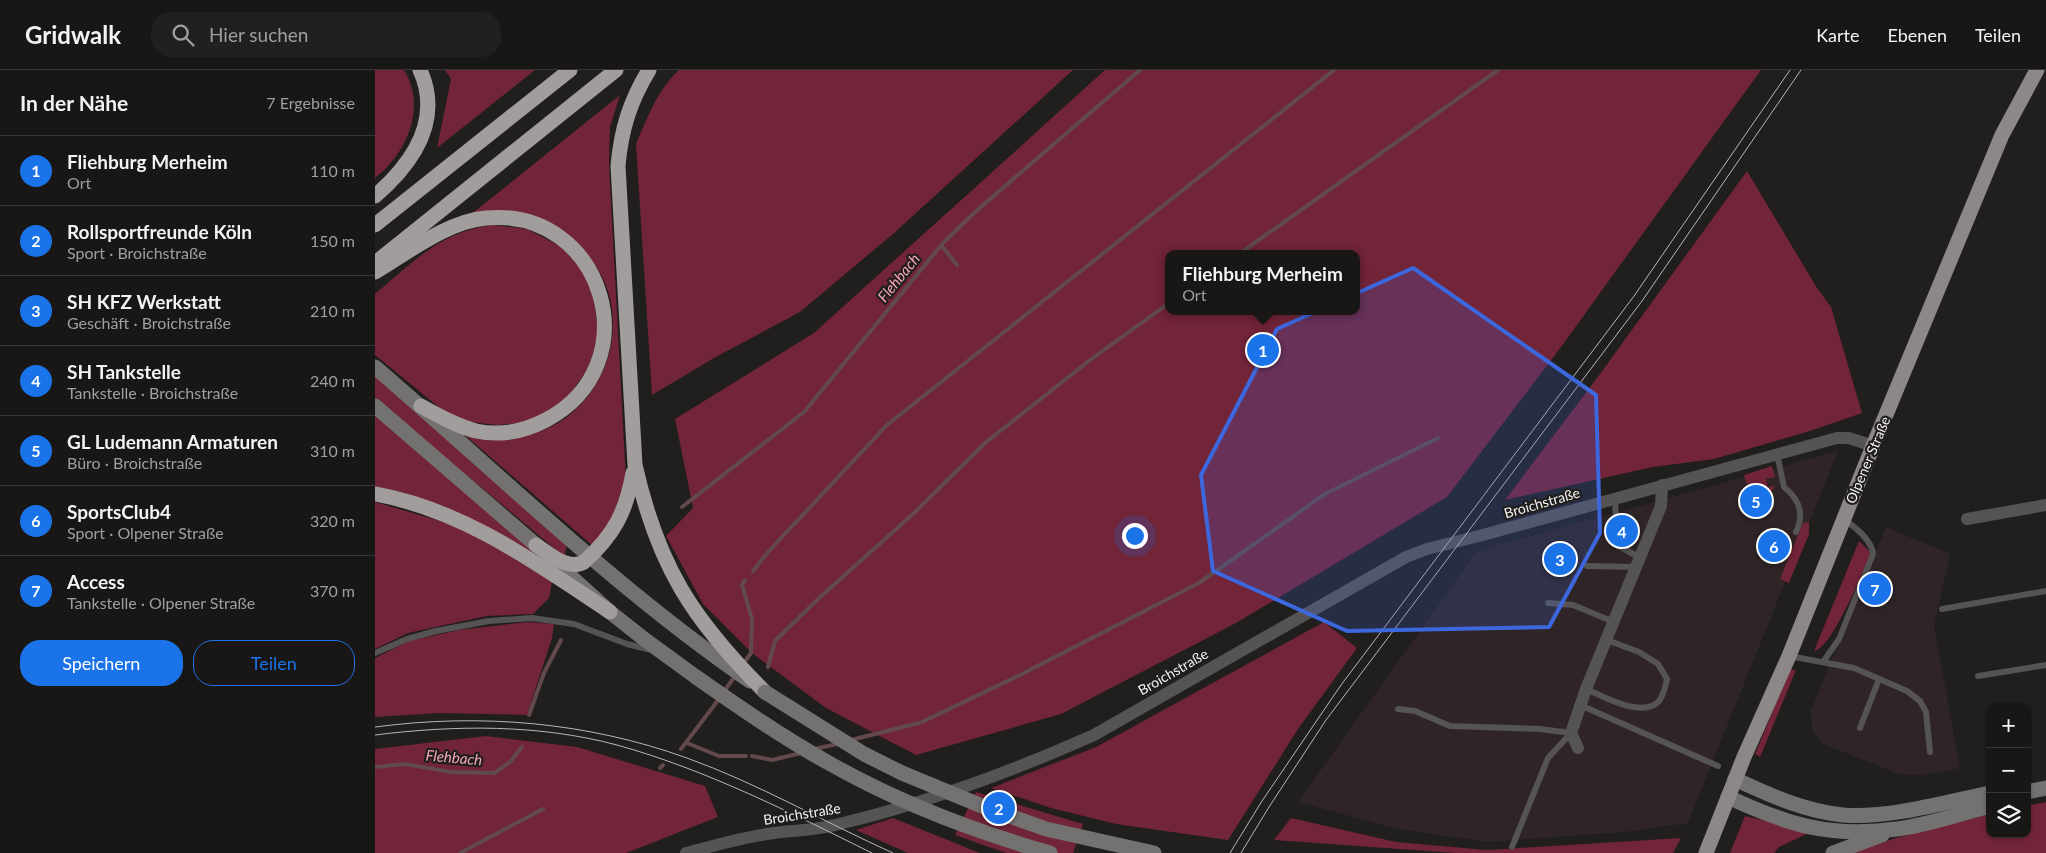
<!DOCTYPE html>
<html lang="de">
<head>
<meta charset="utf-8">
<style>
  body { margin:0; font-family:Lato,sans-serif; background:#221f1f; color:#f1f3f6 }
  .controls { position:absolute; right:15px; bottom:15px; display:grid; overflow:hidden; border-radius:10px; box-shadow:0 1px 4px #0004 }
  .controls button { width:45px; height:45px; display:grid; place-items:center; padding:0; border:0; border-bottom:1px solid #373535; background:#191616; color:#f1f3f6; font:25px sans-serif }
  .you { position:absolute; left:759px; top:465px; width:18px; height:18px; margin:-12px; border:4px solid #fff; border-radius:50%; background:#1a73e8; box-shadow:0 0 0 8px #1a73e833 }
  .badge { display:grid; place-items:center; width:32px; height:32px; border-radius:50%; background:#1a73e8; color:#fff; font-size:16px; font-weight:700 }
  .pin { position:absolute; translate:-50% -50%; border:2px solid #fff; box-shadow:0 1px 5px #0006 }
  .popup { position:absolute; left:790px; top:180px; width:195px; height:65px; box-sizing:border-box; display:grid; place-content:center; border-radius:10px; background:#191616; filter:drop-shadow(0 1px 4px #0005); font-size:16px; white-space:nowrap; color:#9f9fa1 }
  .popup b { font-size:19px; color:#f1f3f6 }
  .popup::after { content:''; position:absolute; left:50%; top:100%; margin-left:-10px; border:10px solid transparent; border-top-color:#191616 }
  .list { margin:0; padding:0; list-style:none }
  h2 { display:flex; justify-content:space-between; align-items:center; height:65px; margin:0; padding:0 20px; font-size:21px }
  h2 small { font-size:16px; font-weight:400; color:#9f9fa1 }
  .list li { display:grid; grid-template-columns:32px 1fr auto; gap:15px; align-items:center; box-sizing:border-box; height:70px; padding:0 20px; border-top:1px solid #373535 }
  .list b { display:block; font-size:19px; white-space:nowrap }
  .list p { margin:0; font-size:16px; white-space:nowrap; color:#9f9fa1 }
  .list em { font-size:16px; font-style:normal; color:#9f9fa1 }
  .actions { display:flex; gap:10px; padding:15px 20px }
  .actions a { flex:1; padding:11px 0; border:1px solid #1a73e8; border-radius:20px; text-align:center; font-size:18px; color:#1a73e8 }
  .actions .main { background:#1a73e8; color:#fff }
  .icon { flex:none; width:28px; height:28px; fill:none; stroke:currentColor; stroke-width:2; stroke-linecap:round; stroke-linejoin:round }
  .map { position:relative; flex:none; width:1671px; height:783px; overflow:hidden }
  header { display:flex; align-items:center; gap:30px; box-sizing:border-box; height:70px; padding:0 25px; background:#191616; border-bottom:1px solid #373535 }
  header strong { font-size:24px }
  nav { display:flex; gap:28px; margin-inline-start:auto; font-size:18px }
  .search { width:350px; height:45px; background:#221f1f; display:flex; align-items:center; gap:12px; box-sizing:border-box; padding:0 18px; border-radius:20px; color:#9f9fa1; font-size:19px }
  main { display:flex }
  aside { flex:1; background:#191616 }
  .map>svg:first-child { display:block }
  .built { fill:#2f2526 }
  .green { fill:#722438; fill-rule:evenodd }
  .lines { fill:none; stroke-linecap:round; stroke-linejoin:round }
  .stream { stroke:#62494d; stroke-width:4 }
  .service { stroke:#555354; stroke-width:6 }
  .minor { stroke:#555354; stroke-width:12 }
  .secondary { stroke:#747171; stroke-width:15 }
  .primary { stroke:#8c8888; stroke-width:15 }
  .motorway { stroke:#a29d9d; stroke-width:15 }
  .tram { stroke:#b9b6b6; stroke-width:1 }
  .secondary-bridge { stroke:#747171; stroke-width:15 }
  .marked { fill:#3d67dc; fill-opacity:0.2; stroke:#3d67dc; stroke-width:4; stroke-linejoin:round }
  .labels { text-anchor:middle; stroke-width:4.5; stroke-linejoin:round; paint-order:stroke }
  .street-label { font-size:14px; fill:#f5f2f2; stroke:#211e1e }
  .water-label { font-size:15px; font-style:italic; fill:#f5a7b3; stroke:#211e1e }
</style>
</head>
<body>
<header>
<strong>Gridwalk</strong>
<div class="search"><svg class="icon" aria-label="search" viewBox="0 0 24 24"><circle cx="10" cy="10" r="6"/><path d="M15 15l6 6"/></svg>Hier suchen</div>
<nav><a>Karte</a><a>Ebenen</a><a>Teilen</a></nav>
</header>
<main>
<aside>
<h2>In der Nähe<small>7 Ergebnisse</small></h2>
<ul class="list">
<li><span class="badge">1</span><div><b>Fliehburg Merheim</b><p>Ort</p></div><em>110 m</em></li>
<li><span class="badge">2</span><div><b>Rollsportfreunde Köln</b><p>Sport · Broichstraße</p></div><em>150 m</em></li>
<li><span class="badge">3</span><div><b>SH KFZ Werkstatt</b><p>Geschäft · Broichstraße</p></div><em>210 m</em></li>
<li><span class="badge">4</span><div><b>SH Tankstelle</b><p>Tankstelle · Broichstraße</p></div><em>240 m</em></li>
<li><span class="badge">5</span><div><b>GL Ludemann Armaturen</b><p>Büro · Broichstraße</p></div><em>310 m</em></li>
<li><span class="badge">6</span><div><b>SportsClub4</b><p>Sport · Olpener Straße</p></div><em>320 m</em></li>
<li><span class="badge">7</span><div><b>Access</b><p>Tankstelle · Olpener Straße</p></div><em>370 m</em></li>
</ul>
<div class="actions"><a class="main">Speichern</a><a>Teilen</a></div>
</aside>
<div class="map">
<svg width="1671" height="783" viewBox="0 0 1671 783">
  <rect width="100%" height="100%" fill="#211e1e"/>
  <g class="built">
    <polygon points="1463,381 1313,753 1249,762 1112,772 1023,759 923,732 1102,481"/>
    <polygon points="1511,457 1575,484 1559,556 1585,698 1545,705 1524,704 1448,674 1437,660 1436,641"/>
  </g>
  <g class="green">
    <path d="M0,0H29C52,37 32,83 0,108Z"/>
    <polygon points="70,0 160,0 62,78 76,9"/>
    <path d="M304,0H698L518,164L425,242L339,288L277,325L261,74C272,48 283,19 304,0Z"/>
    <path d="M730,0H1386L1186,277L1072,427L861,553L686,644L541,685L451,638L377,583L328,534L291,466L318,438L300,349L439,263ZM794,184H982V241H794Z"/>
    <path d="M245,25L235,57L234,95L251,411L243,438L218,476L90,365C112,367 136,371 158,364C216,347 250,283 234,225C227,199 209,178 188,162L94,146Z"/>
    <polygon points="1372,101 1442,218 1456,237 1487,343 1435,361 1339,389 1278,397 1130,430 1225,304"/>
    <path d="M117,155L152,159L185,176L203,194L219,224L223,266L214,297L193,327L166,346L144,353L122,355L87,351L71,343L0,285V224C38,192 65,162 117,155Z"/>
    <path d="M0,306L192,472L190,485L186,484C124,431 61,381 0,328Z"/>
    <polygon points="0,345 164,486 0,419"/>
    <polygon points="1397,396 1400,407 1391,409 1393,417 1400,416 1396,423 1371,413 1369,405"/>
    <polygon points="0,432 79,455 111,471 177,512 174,528 158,544 112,546 65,556 33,563 0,579"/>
    <polygon points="1434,452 1434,464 1414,513 1405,509 1428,453"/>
    <path d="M1484,471L1496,483C1488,501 1457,579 1439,581Z"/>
    <polygon points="153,552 179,554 177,568 152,645 64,643 0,647 0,588 34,571 84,560"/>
    <polygon points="949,552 982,578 923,659 853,770 741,754 676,738 616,718 721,677"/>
    <polygon points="1415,600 1421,600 1385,687 1380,684"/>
    <polygon points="111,666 202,677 330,716 343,747 251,783 0,783 0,679"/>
    <polygon points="601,722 708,754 698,783 631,783 580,765"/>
    <polygon points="1671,732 1671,783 1476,783 1521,768 1615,744 1615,764 1652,764 1652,736"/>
    <polygon points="1370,746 1436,762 1404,777 1399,783 1355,783"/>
    <polygon points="518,748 605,783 533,783 481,760"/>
    <polygon points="916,748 1021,772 1112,780 1306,768 1298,783 1081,783 899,770"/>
  </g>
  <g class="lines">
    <g class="stream">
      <polyline points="566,175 582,195"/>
      <polyline points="864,184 1123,0"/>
      <polyline points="307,437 429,342 568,173 600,142 765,0"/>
      <polyline points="378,501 393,482 512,355 959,0"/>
      <polyline points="368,594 376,583 377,549 367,515 370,510"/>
      <polyline points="393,597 400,571 443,529 539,443 610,373 715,290 794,233"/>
      <polyline points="348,623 360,606"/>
      <polyline points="154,645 169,603 186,570"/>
      <polyline points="547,652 645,605 824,513 950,424 1063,368"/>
      <polyline points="476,670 544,653"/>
      <polyline points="312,673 344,686 371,686"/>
      <polyline points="306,679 344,629"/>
      <polyline points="440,679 462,674"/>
      <polyline points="377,686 397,690 426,683"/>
      <polyline points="0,697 30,694 76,702 119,703 135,692 147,677"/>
      <polyline points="285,698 288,695"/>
      <polyline points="85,783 168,739"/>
    </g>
    <g class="service">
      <path d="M1402,384L1409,417C1424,429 1430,443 1421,462"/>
      <polyline points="1240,428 1241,452"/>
      <polyline points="1242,470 1243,476 1266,488"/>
      <polyline points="1212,496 1261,497"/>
      <polyline points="1173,533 1198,535 1239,552"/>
      <polyline points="1567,539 1671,521"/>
      <polyline points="0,583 32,569 61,561 114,551 157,548 199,554 252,574 276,580"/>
      <polyline points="1414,586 1479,598 1532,621 1545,631 1551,642 1555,682"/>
      <path d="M1448,592L1464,569L1498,484C1497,471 1480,457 1470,450"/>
      <polyline points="1603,606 1671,595"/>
      <path d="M1211,619C1229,627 1266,648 1283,632C1289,626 1290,617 1292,609L1283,594L1264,582L1232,570"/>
      <polyline points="1205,635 1343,696"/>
      <polyline points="1023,639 1040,641 1075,656 1165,659 1196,663"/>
      <polyline points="1485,658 1504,609"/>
      <polyline points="1137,777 1173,688 1196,663"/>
    </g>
    <g class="minor">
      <polyline points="1592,449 1671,435"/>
      <polyline points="1203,678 1196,663 1211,619 1286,436 1287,415"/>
      <path d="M311,783C338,776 365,768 392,764C415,760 438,761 460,755C549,734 636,702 719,665L1031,487L1052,479L1104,466L1462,368H1474L1498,376"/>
    </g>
    <g class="secondary">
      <path d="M0,297C123,403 241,519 375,611"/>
      <polyline points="0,336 161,475 235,542 269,569 321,607"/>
      <path d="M1360,709C1394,725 1429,741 1468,745C1512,749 1571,732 1615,723"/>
      <polyline points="1652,722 1671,718"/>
      <path d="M1353,727C1413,755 1455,768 1522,759C1554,755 1584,744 1615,736"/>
      <polyline points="1458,783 1507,765"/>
    </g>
    <polyline class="primary" points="1331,783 1369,687 1414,586 1498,376 1627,65 1662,0"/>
    <g class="motorway">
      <path d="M274,0C255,31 246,60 243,96L260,395C283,497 318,550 390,622"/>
      <path d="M0,126C37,94 68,51 45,0"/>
      <polyline points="0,155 195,0"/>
      <polyline points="0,193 241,0"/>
      <path d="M0,202C32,183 73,151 111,148C229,137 276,295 171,350C150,361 125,366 101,361C82,356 64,346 46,336"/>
      <path d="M0,424C89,440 161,493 235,542"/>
      <path d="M161,475C175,484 192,501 209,492C239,465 251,442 258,403"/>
    </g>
    <g class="tram">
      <path d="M0,657C106,643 212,652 312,688C384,714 449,752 518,783"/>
      <path d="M0,665C80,655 163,654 242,675C332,700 414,742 497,783"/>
      <polyline points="855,783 887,731 966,615 1259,226 1415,0"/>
      <polyline points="866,783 894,737 951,650 1267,231 1426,0"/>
    </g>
    <g class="secondary-bridge">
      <path d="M321,607C364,637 407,667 452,692C522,732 598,761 675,783"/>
      <polyline points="390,622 489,684 527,703 607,736 671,759 779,783"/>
    </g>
  </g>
  <path class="marked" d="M1038,198L1221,325L1225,463L1174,557L972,561L838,501L826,405L902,259Z"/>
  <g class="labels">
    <g class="street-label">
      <text transform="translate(1493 390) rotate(-67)" y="5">Olpener Straße</text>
      <text transform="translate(1167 433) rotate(-16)" y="5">Broichstraße</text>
      <text transform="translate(798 602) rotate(-30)" y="5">Broichstraße</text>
      <text transform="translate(427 744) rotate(-9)" y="5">Broichstraße</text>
    </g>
    <g class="water-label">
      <text transform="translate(524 208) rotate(-51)" y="5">Flehbach</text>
      <text transform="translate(79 688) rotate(5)" y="5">Flehbach</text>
    </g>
  </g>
</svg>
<div class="controls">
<button>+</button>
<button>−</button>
<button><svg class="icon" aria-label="layers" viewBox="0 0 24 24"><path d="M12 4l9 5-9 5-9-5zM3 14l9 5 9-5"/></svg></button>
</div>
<div class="you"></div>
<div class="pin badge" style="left:888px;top:280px">1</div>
<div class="popup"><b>Fliehburg Merheim</b>Ort</div>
<div class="pin badge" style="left:624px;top:738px">2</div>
<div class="pin badge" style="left:1185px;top:489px">3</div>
<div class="pin badge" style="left:1247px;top:461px">4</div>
<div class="pin badge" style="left:1381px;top:431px">5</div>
<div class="pin badge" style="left:1399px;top:476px">6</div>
<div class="pin badge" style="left:1500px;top:519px">7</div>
</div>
</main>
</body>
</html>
